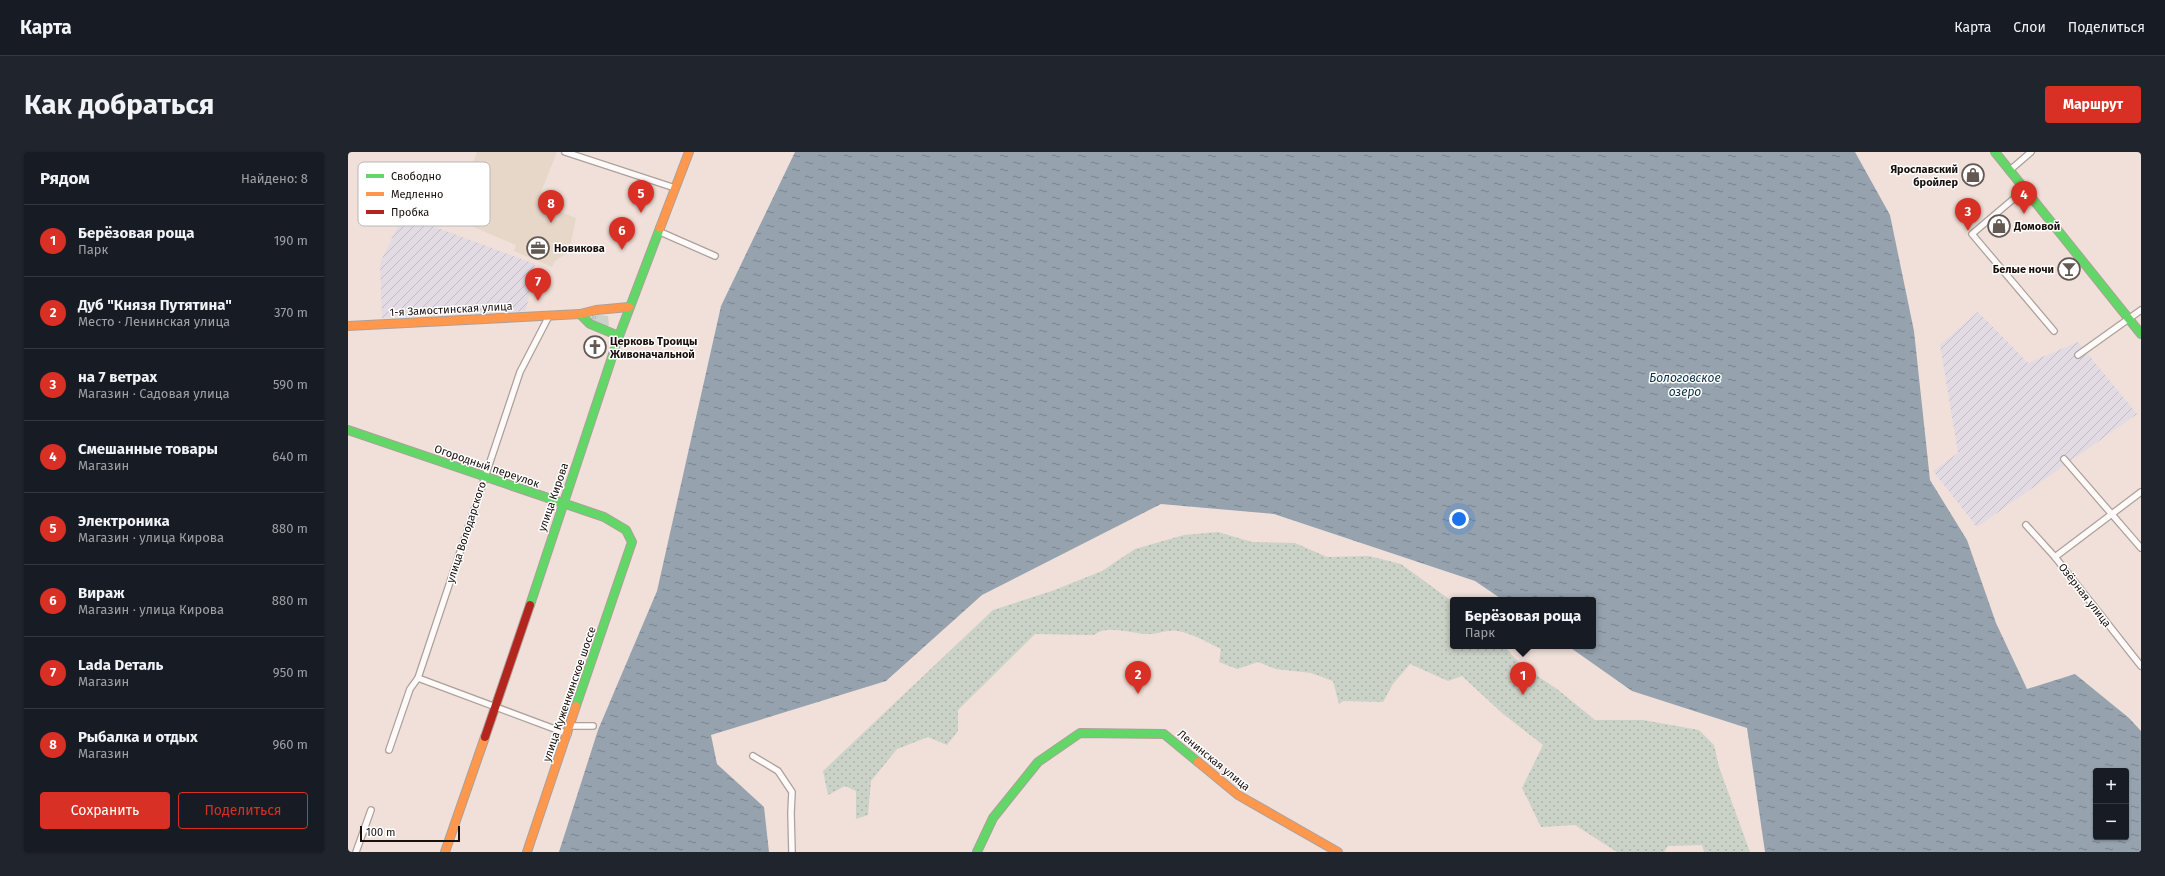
<!DOCTYPE html>
<html lang="ru">
<head>
<meta charset="utf-8">
<style>
  body { margin:0; font-family:"Fira Sans",sans-serif; background:#20242c; color:#f1f3f6 }
  .controls { position:absolute; right:12px; bottom:12px; display:grid; overflow:hidden; border-radius:4px; box-shadow:0 1px 3px #0004 }
  .controls button { width:36px; height:36px; display:grid; place-items:center; padding:0; border:0; border-bottom:1px solid #363941; background:#171b24; color:#f1f3f6; font:20px sans-serif }
  .scale { position:absolute; left:12px; bottom:10px; width:100px; box-sizing:border-box; padding-left:4px; border:2px solid #190f0b; border-top:0; font-size:11px; line-height:14px; white-space:nowrap; color:#190f0b; -webkit-text-stroke:3px #fff; paint-order:stroke }
  .you { position:absolute; left:1111px; top:367px; width:14px; height:14px; margin:-10px; border:3px solid #fff; border-radius:50%; background:#1a73e8; box-shadow:0 0 0 6px #1a73e833 }
  .badge { display:grid; place-items:center; width:26px; height:26px; border-radius:50%; background:#d93025; color:#fff; font-size:13px; font-weight:700 }
  .pin { position:absolute; translate:-50% -33px; filter:drop-shadow(0 1px 2px #0008) }
  .pin::after { content:''; position:absolute; top:21px; width:14px; height:12px; background:inherit; clip-path:polygon(0 0,100% 0,50% 100%) }
  .popup { position:absolute; left:1102px; top:445px; width:146px; height:52px; box-sizing:border-box; display:grid; place-content:center; border-radius:4px; background:#171b24; filter:drop-shadow(0 1px 3px #0005); font-size:13px; white-space:nowrap; color:#9ea1a6 }
  .popup b { font-size:15px; color:#f1f3f6 }
  .popup::after { content:''; position:absolute; left:50%; top:100%; margin-left:-8px; border:8px solid transparent; border-top-color:#171b24 }
  .list { margin:0; padding:0; list-style:none }
  h2 { display:flex; justify-content:space-between; align-items:center; height:52px; margin:0; padding:0 16px; font-size:17px }
  h2 small { font-size:13px; font-weight:400; color:#9ea1a6 }
  .list li { display:grid; grid-template-columns:26px 1fr auto; gap:12px; align-items:center; box-sizing:border-box; height:72px; padding:0 16px; border-top:1px solid #363941 }
  .list b { display:block; font-size:15px; white-space:nowrap }
  .list p { margin:0; font-size:13px; white-space:nowrap; color:#9ea1a6 }
  .list em { font-size:13px; font-style:normal; color:#9ea1a6 }
  .actions { display:flex; gap:8px; padding:12px 16px }
  .actions a { flex:1; padding:9px 0; border:1px solid #d93025; border-radius:4px; text-align:center; font-size:14px; color:#d93025 }
  .actions .main { background:#d93025; color:#fff }
  .map { position:relative; flex:none; width:1793px; height:700px; overflow:hidden; border-radius:4px }
  header { display:flex; align-items:center; gap:24px; box-sizing:border-box; height:56px; padding:0 20px; background:#171b24; border-bottom:1px solid #363941 }
  header strong { font-size:19px }
  nav { display:flex; gap:22px; margin-inline-start:auto; font-size:14px }
  .intro { display:flex; align-items:center; justify-content:space-between; box-sizing:border-box; height:96px; padding:0 24px }
  h1 { margin:0; font-size:28px }
  .button { padding:10px 18px; border-radius:4px; background:#d93025; color:#fff; font-size:14px; font-weight:700 }
  main { display:flex; gap:24px; padding:0 24px }
  aside { flex:1; background:#171b24; border-radius:4px; box-shadow:0 1px 3px #0004 }
  .map>svg:first-child { display:block }
  .commercial { fill:#e6d7c9 }
  .industrial { fill:url(#industrial-furrows) }
  .grass { fill:url(#grass-tufts) }
  .park { fill:url(#park-dots) }
  .water { fill:url(#water-ripples); fill-rule:evenodd }
  .lines { fill:none; stroke-linecap:round; stroke-linejoin:round }
  .street-casing { stroke:#aca09a; stroke-width:8 }
  .fast-casing { stroke:#aca09a; stroke-width:10 }
  .slow-casing { stroke:#aca09a; stroke-width:10 }
  .jam-casing { stroke:#aca09a; stroke-width:10 }
  .street { stroke:#fdfaf9; stroke-width:5.5 }
  .fast { stroke:#63d668; stroke-width:8 }
  .slow { stroke:#ff974d; stroke-width:8 }
  .jam { stroke:#b3261e; stroke-width:8 }
  .labels { text-anchor:middle; stroke-width:3; stroke-linejoin:round; paint-order:stroke }
  .poi-label { font-size:11px; font-weight:bold; fill:#190f0b; stroke:#fff; text-anchor:start }
  .street-label { font-size:11px; fill:#190f0b; stroke:#fff }
  .water-label { font-size:12px; font-style:italic; fill:#092e44; stroke:#fff }
  .key { fill:#fff; stroke:#bab7b6; stroke-width:1 }
  .key-label { font-size:11px; fill:#190f0b }
</style>
</head>
<body>
<header>
<strong>Карта</strong>
<nav><a>Карта</a><a>Слои</a><a>Поделиться</a></nav>
</header>
<div class="intro"><h1>Как добраться</h1><a class="button">Маршрут</a></div>
<main>
<aside>
<h2>Рядом<small>Найдено: 8</small></h2>
<ul class="list">
<li><span class="badge">1</span><div><b>Берёзовая роща</b><p>Парк</p></div><em>190 m</em></li>
<li><span class="badge">2</span><div><b>Дуб &quot;Князя Путятина&quot;</b><p>Место · Ленинская улица</p></div><em>370 m</em></li>
<li><span class="badge">3</span><div><b>на 7 ветрах</b><p>Магазин · Садовая улица</p></div><em>590 m</em></li>
<li><span class="badge">4</span><div><b>Смешанные товары</b><p>Магазин</p></div><em>640 m</em></li>
<li><span class="badge">5</span><div><b>Электроника</b><p>Магазин · улица Кирова</p></div><em>880 m</em></li>
<li><span class="badge">6</span><div><b>Вираж</b><p>Магазин · улица Кирова</p></div><em>880 m</em></li>
<li><span class="badge">7</span><div><b>Lada Dеталь</b><p>Магазин</p></div><em>950 m</em></li>
<li><span class="badge">8</span><div><b>Рыбалка и отдых</b><p>Магазин</p></div><em>960 m</em></li>
</ul>
<div class="actions"><a class="main">Сохранить</a><a>Поделиться</a></div>
</aside>
<div class="map">
<svg width="1793" height="700" viewBox="0 0 1793 700">
  <defs>
    <pattern id="industrial-furrows" width="10" height="10" patternUnits="userSpaceOnUse"><rect width="10" height="10" fill="#e3dbe3"/><path d="M-1 1l2-2M0 10L10 0M9 11l2-2" fill="none" stroke="#c2bbc1"/></pattern>
    <pattern id="grass-tufts" width="24" height="20" patternUnits="userSpaceOnUse"><rect width="24" height="20" fill="#cbd2c7"/><path d="M3 7l-1-3M5 7V3M7 7l1-3M15 17l-1-3M17 17v-4M19 17l1-3" fill="none" stroke="#aeb3aa"/></pattern>
    <pattern id="park-dots" width="8" height="8" patternUnits="userSpaceOnUse"><rect width="8" height="8" fill="#cbd2c7"/><path d="M2 2h.1M6 6h.1" fill="none" stroke="#aeb3aa" stroke-width="1.8" stroke-linecap="round"/></pattern>
    <pattern id="water-ripples" width="26" height="14" patternUnits="userSpaceOnUse"><rect width="26" height="14" fill="#96a3af"/><path d="M2 4q2-2 4 0t4 0M15 11q2-2 4 0t4 0" fill="none" stroke="#7a838d"/></pattern>
  </defs>
  <rect width="100%" height="100%" fill="#f0e0d9"/>
  <polygon class="commercial" points="129,0 209,0 189,50 228,66 221,100 207,109 204,115 166,99 168,93 116,71 133,32 119,27"/>
  <g class="industrial">
    <polygon points="55,63 187,112 178,159 34,166 32,111"/>
    <polygon points="1630,160 1680,211 1730,190 1789,262 1629,375 1585,319 1610,301 1592,193"/>
  </g>
  <polygon class="grass" points="245,162 260,164 261,173 259,175 244,170 243,166"/>
  <path class="park" d="M870,380L904,390L947,391L979,405L1021,404L1053,412L1105,450V494H1156L1174,514L1209,537L1247,568H1295L1351,578L1366,593L1371,615L1402,700H1356L1354,693L1320,694L1316,700H1269L1227,673L1193,675L1174,636L1195,593L1154,561L1114,524L1100,529L1062,512L1045,532L1035,550L995,549L991,552L985,529L963,521L928,517L910,510L889,517L871,510L873,497C859,490 845,482 830,479C822,477 812,481 803,482C788,483 759,471 746,483L687,482L610,558V579L599,593L580,585L549,597L523,629L520,663L508,667V639L497,634L480,643L475,619L645,458L704,439L754,419L787,397L836,383Z"/>
  <path class="water" d="M447,0H1507L1542,63L1566,179L1582,328L1619,388L1648,471L1679,537L1727,522L1781,566L1793,579V700H1417L1399,576L1284,539L1220,494H1245V448H1155L1127,429L926,362L813,352L634,443L538,529L363,583L369,612L416,655L421,700H211L250,578L309,439L373,154ZM1748,619H1778V685H1748Z"/>
  <g class="lines">
    <g class="street-casing">
      <g id="street">
        <polyline points="217,0 327,36"/>
        <polyline points="1661,19 1683,0"/>
        <polyline points="1676,38 1624,82 1706,179"/>
        <polyline points="310,79 367,104"/>
        <polyline points="1730,203 1793,158"/>
        <polyline points="1716,307 1793,396"/>
        <polyline points="1678,373 1707,405 1793,514"/>
        <polyline points="1707,405 1793,340"/>
        <polyline points="70,526 220,582"/>
        <polyline points="223,574 245,574"/>
        <polyline points="41,598 62,537 70,526 172,220 201,164"/>
        <polyline points="405,604 430,619 444,640 443,661 444,700"/>
        <polyline points="8,700 23,658"/>
      </g>
    </g>
    <g class="fast-casing">
      <g id="fast">
        <polyline points="1647,0 1793,182"/>
        <polyline points="232,162 242,172 271,184"/>
        <polyline points="0,278 256,365 278,378 284,390 228,554"/>
        <polyline points="182,453 271,184 312,76"/>
        <polyline points="629,700 645,666 690,610 732,581 816,582 850,610"/>
      </g>
    </g>
    <g class="slow-casing">
      <g id="slow">
        <polyline points="312,76 341,0"/>
        <polyline points="0,174 232,162 248,158 281,155"/>
        <polyline points="850,610 890,643 990,700"/>
        <polyline points="97,700 137,585"/>
        <polyline points="179,700 228,554"/>
      </g>
    </g>
    <g class="jam-casing">
      <polyline id="jam" points="137,585 182,453"/>
    </g>
    <use href="#street" class="street"/>
    <use href="#fast" class="fast"/>
    <use href="#slow" class="slow"/>
    <use href="#jam" class="jam"/>
  </g>
  <defs>
    <g id="shop-ring" transform="scale(1.15)"><circle r="9.5" fill="#fff" stroke="#645853" stroke-width="1.5"/><path d="M-5-2.5h2.3a2.7 3.5 0 0 1 5.4 0H5L5.5 6h-11ZM-1.5-2.5h3a1.5 2.3 0 0 0-3 0Z" fill="#645853"/></g>
    <g id="office-ring" transform="scale(1.15)"><circle r="9.5" fill="#fff" stroke="#645853" stroke-width="1.5"/><path d="M-6-3h4V-5.5h4V-3h4V5H-6ZM-1-4.5V-3h2v-1.5ZM-6 0V1H6V0Z" fill="#645853"/></g>
    <g id="bar-ring" transform="scale(1.15)"><circle r="9.5" fill="#fff" stroke="#645853" stroke-width="1.5"/><path d="M-6-5H6L.8 .8V4.5H3.5V6h-7V4.5H-.8V.8Z" fill="#645853"/></g>
    <g id="church-ring" transform="scale(1.15)"><circle r="9.5" fill="#fff" stroke="#645853" stroke-width="1.5"/><path d="M-1.2-6h2.4v3.5h3.3v2.4h-3.3V6h-2.4V-.1h-3.3v-2.4h3.3Z" fill="#645853"/></g>
  </defs>
  <g fill-rule="evenodd">
    <use href="#shop-ring" x="1625" y="23"/>
    <use href="#shop-ring" x="1651" y="74"/>
    <use href="#office-ring" x="190" y="96"/>
    <use href="#bar-ring" x="1721" y="117"/>
    <use href="#church-ring" x="247" y="195"/>
  </g>
  <g class="labels">
    <g class="poi-label">
      <text x="1610" y="21" text-anchor="end">Ярославский<tspan x="1610" dy="13">бройлер</tspan></text>
      <text x="1666" y="78">Домовой</text>
      <text x="206" y="100">Новикова</text>
      <text x="1706" y="121" text-anchor="end">Белые ночи</text>
      <text x="262" y="193">Церковь Троицы<tspan x="262" dy="13">Живоначальной</tspan></text>
    </g>
    <g class="street-label">
      <text transform="translate(103 157) rotate(-3)" y="4">1-я Замостинская улица</text>
      <text transform="translate(139 314) rotate(19)" y="4">Огородный переулок</text>
      <text transform="translate(205 345) rotate(-71)" y="4">улица Кирова</text>
      <text transform="translate(118 380) rotate(-72)" y="4">улица Володарского</text>
      <text transform="translate(1737 443) rotate(52)" y="4">Озёрная улица</text>
      <text transform="translate(221 542) rotate(-71)" y="4">улица Куженкинское шоссе</text>
      <text transform="translate(866 608) rotate(39)" y="4">Ленинская улица</text>
    </g>
    <g class="water-label">
      <text x="1337" y="230">Бологовское<tspan x="1337" dy="14">озеро</tspan></text>
    </g>
  </g>
  <rect x="10" y="10" width="132" height="64" rx="6" class="key"/>
  <rect x="18" y="22" width="18" height="4" fill="#63d668"/>
  <rect x="18" y="40" width="18" height="4" fill="#ff974d"/>
  <rect x="18" y="58" width="18" height="4" fill="#b3261e"/>
  <g class="key-label">
    <text x="43" y="28">Свободно</text>
    <text x="43" y="46">Медленно</text>
    <text x="43" y="64">Пробка</text>
  </g>
</svg>
<div class="controls">
<button>+</button>
<button>−</button>
</div>
<div class="scale">100 m</div>
<div class="you"></div>
<div class="pin badge" style="left:1175px;top:543px">1</div>
<div class="popup"><b>Берёзовая роща</b>Парк</div>
<div class="pin badge" style="left:790px;top:542px">2</div>
<div class="pin badge" style="left:1620px;top:79px">3</div>
<div class="pin badge" style="left:1676px;top:62px">4</div>
<div class="pin badge" style="left:293px;top:61px">5</div>
<div class="pin badge" style="left:274px;top:98px">6</div>
<div class="pin badge" style="left:190px;top:149px">7</div>
<div class="pin badge" style="left:203px;top:71px">8</div>
</div>
</main>
</body>
</html>
